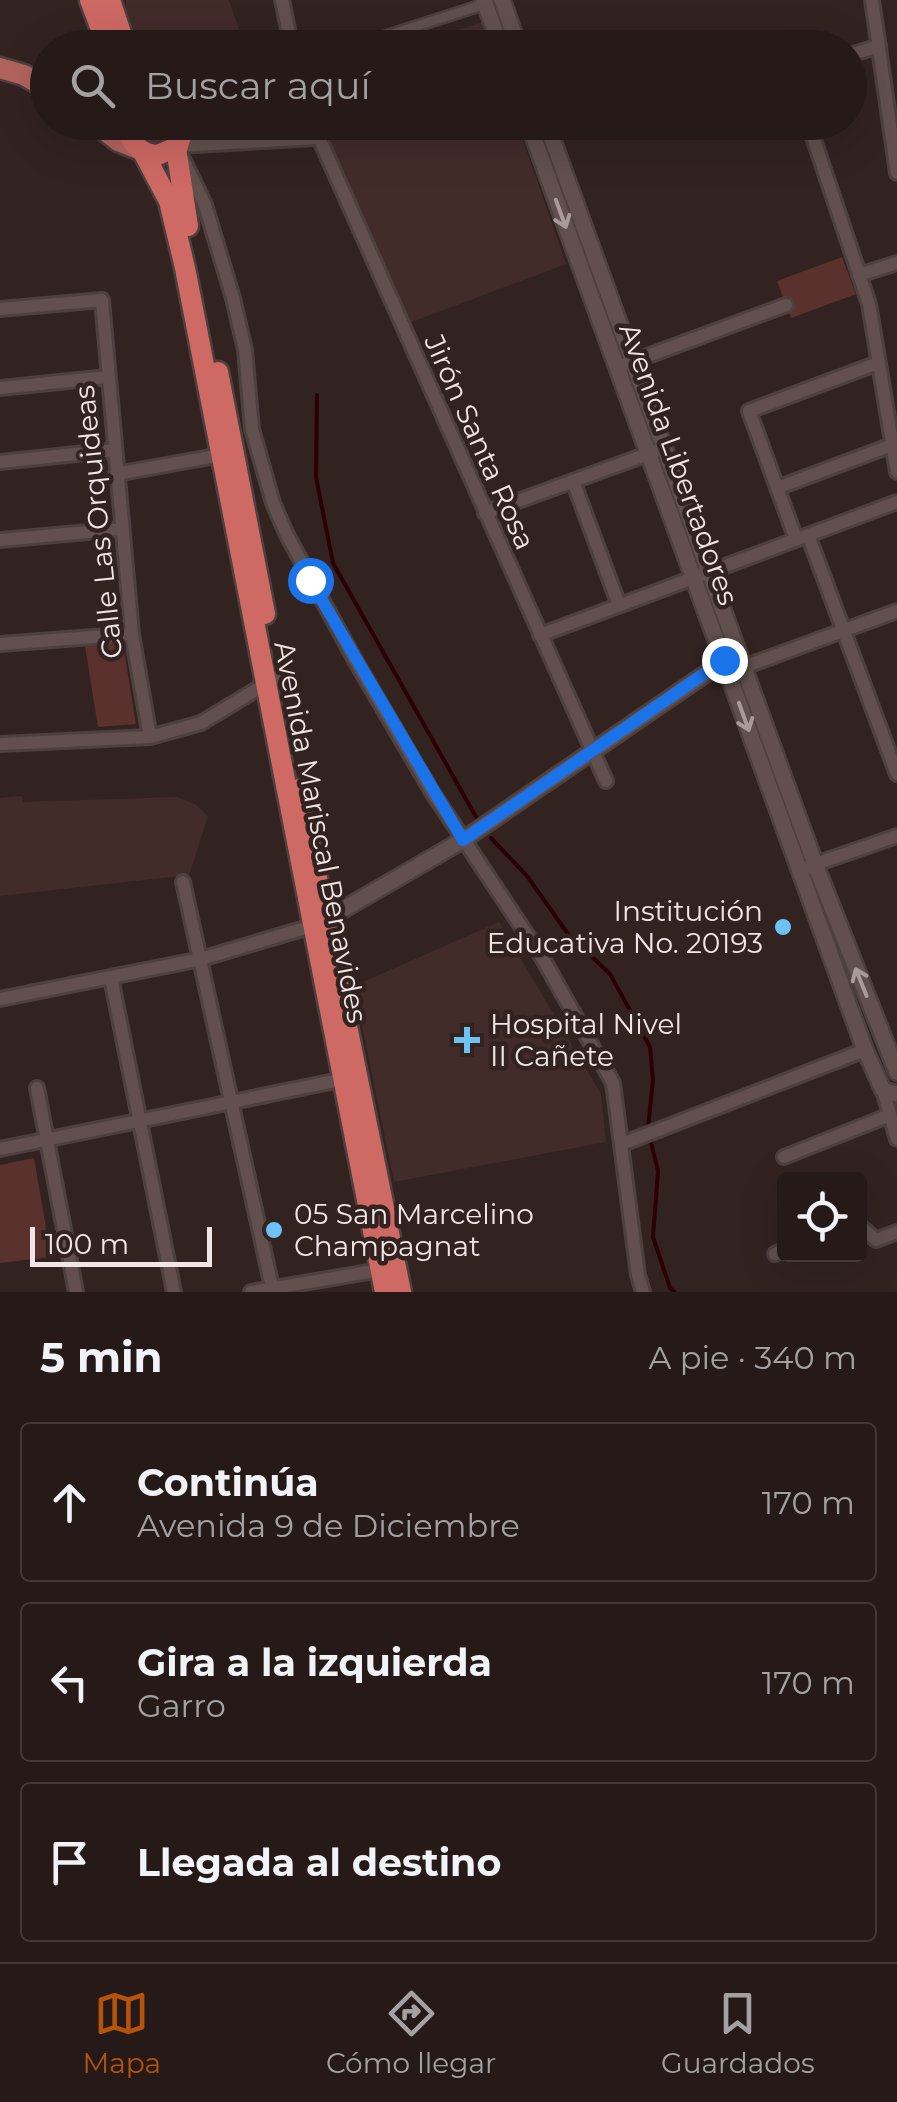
<!DOCTYPE html>
<html lang="es">
<head>
<meta charset="utf-8">
<style>
  body { margin:0; font-family:Montserrat,sans-serif; background:#2e2322; color:#f1f3f6 }
  .controls { position:absolute; right:30px; bottom:30px; display:grid; overflow:hidden; border-radius:10px; box-shadow:0 10px 40px #0002 }
  .controls button { width:90px; height:90px; display:grid; place-items:center; padding:0; border:0; border-bottom:2px solid #423838; background:#261a19; color:#f1f3f6; font:50px sans-serif }
  .scale { position:absolute; left:30px; bottom:25px; width:182px; box-sizing:border-box; padding-left:10px; border:5px solid #f1e6e5; border-top:0; font-size:28px; line-height:35px; white-space:nowrap; color:#f1e6e5; -webkit-text-stroke:8px #322321; paint-order:stroke }
  .stop { position:absolute; width:30px; height:30px; margin:-22px; border:8px solid #1a73e8; border-radius:50%; background:#fff }
  .stop.end { background:#1a73e8; border-color:#fff; box-shadow:0 2px 10px #0008 }
  .list { margin:0; padding:0; list-style:none }
  h2 { display:flex; justify-content:space-between; align-items:center; height:130px; margin:0; padding:0 40px; font-size:42px }
  h2 small { font-size:32px; font-weight:400; color:#a4a1a2 }
  .list li { display:grid; grid-template-columns:65px 1fr auto; gap:30px; align-items:center; box-sizing:border-box; height:160px; margin:0 20px 20px; padding:0 20px; border:2px solid #423838; border-radius:10px }
  .list b { display:block; font-size:38px; white-space:nowrap }
  .list p { margin:0; font-size:32px; white-space:nowrap; color:#a4a1a2 }
  .list em { font-size:32px; font-style:normal; color:#a4a1a2 }
  .icon { flex:none; width:55px; height:55px; fill:none; stroke:currentColor; stroke-width:2; stroke-linecap:round; stroke-linejoin:round }
  .map { position:relative; flex:none; width:897px; height:1292px; overflow:hidden }
  .search { position:absolute; background:#261a19; box-shadow:0 10px 40px #0002; left:30px; right:30px; top:30px; height:110px; display:flex; align-items:center; gap:25px; box-sizing:border-box; padding:0 35px; border-radius:55px; color:#a4a1a2; font-size:38px }
  .sheet { height:670px; background:#261a19 }
  nav { display:flex; justify-content:space-around; align-items:center; box-sizing:border-box; height:140px; border-top:2px solid #423838; background:#261a19; font-size:28px; color:#a4a1a2 }
  nav a { display:grid; justify-items:center; gap:5px }
  nav .on { color:#b45309 }
  .map>svg:first-child { display:block }
  .built { fill:#422c2a }
  .green { fill:#5b312e }
  .lines { fill:none; stroke-linecap:round; stroke-linejoin:round }
  .stream { stroke:#2c0002; stroke-width:4 }
  .pedestrian-casing { stroke:#4d403f; stroke-width:14 }
  .minor-casing { stroke:#4d403f; stroke-width:18 }
  .tertiary-casing { stroke:#4d403f; stroke-width:20 }
  .primary-casing { stroke:#4d403f; stroke-width:25 }
  .trunk-casing { stroke:#4d403f; stroke-width:25 }
  .pedestrian { stroke:#61504e; stroke-width:9 }
  .minor { stroke:#61504e; stroke-width:12 }
  .tertiary { stroke:#61504e; stroke-width:15 }
  .primary { stroke:#b3635e; stroke-width:20 }
  .trunk { stroke:#ce6964; stroke-width:20 }
  .oneway { stroke:#a99b9a }
  .route { stroke:#1a73e8; stroke-width:12 }
  .poi-dot { fill:#6dc2f3; stroke:#322321; stroke-width:4 }
  .labels { text-anchor:middle; stroke-width:9; stroke-linejoin:round; paint-order:stroke }
  .street-label { font-size:28px; fill:#f1e6e5; stroke:#322321 }
  .poi-label { font-size:28px; fill:#f1e6e5; stroke:#322321; text-anchor:start }
</style>
</head>
<body>
<div class="map">
<svg width="897" height="1292" viewBox="0 0 897 1292">
  <rect width="100%" height="100%" fill="#322321"/>
  <g class="built">
    <polygon points="126,0 229,0 245,47 140,47 126,9"/>
    <polygon points="482,22 491,47 407,47"/>
    <polygon points="321,123 517,123 566,264 406,324"/>
    <polygon points="22,796 23,802 177,797 195,804 208,816 189,875 0,896 0,798"/>
    <polygon points="499,922 601,1094 606,1142 394,1182 354,986"/>
  </g>
  <g class="green">
    <polygon points="682,30 688,47 629,47"/>
    <polygon points="131,123 181,123 175,143 146,149"/>
    <polygon points="842,257 856,294 791,318 777,281"/>
    <polygon points="123,644 136,724 98,727 85,646"/>
    <polygon points="34,1158 51,1257 0,1263 0,1165"/>
  </g>
  <g class="lines">
    <g class="stream">
      <polyline points="317,395 316,477 333,563 476,817"/>
      <polyline points="491,838 527,876 568,934 610,974 650,1047 653,1080 648,1128"/>
      <polyline points="650,1138 658,1171 653,1237 670,1288 675,1292"/>
    </g>
    <g class="pedestrian-casing">
      <polyline id="pedestrian" points="349,48 485,4"/>
    </g>
    <g class="minor-casing">
      <g id="minor">
        <polyline points="282,0 292,48"/>
        <polyline points="872,0 897,173"/>
        <polyline points="850,55 879,46"/>
        <polyline points="312,122 606,781"/>
        <polyline points="808,122 869,304 897,472"/>
        <polyline points="178,146 316,138"/>
        <polyline points="183,159 205,205 233,298 245,350 252,429 273,503 287,535 356,662 432,792 543,959 613,1083 638,1275 643,1292"/>
        <polyline points="859,275 897,263"/>
        <polyline points="0,309 102,300 132,634 150,737"/>
        <polyline points="623,365 786,305"/>
        <polyline points="0,388 108,377"/>
        <polyline points="0,462 114,450"/>
        <polyline points="116,474 227,454"/>
        <polyline points="573,481 619,605"/>
        <polyline points="777,488 892,445"/>
        <polyline points="485,513 656,451"/>
        <polyline points="808,535 897,774"/>
        <polyline points="796,539 749,411 878,363"/>
        <polyline points="0,540 121,529"/>
        <polyline points="540,635 897,502"/>
        <polyline points="0,644 132,634"/>
        <polyline points="744,667 897,611"/>
        <polyline points="0,744 150,737 201,723 277,677"/>
        <polyline points="807,867 897,836"/>
        <polyline points="183,882 273,1292"/>
        <polyline points="111,978 174,1292"/>
        <polyline points="0,999 201,959 312,926"/>
        <polyline points="37,1088 76,1292"/>
        <polyline points="883,1090 897,1139"/>
        <polyline points="622,1144 865,1050"/>
        <polyline points="0,1149 350,1078"/>
        <polyline points="784,1157 890,1115"/>
        <polyline points="860,1226 876,1240 897,1232"/>
        <polyline points="775,1254 784,1250"/>
        <polyline points="251,1292 386,1269"/>
      </g>
    </g>
    <g class="tertiary-casing">
      <g id="tertiary">
        <polyline points="484,0 501,48"/>
        <polyline points="502,0 519,48"/>
        <polyline points="528,122 865,1050 883,1090 897,1094"/>
        <polyline points="546,122 815,864 897,1072"/>
        <polyline points="318,924 463,840 730,657"/>
      </g>
    </g>
    <g class="primary-casing">
      <g id="primary">
        <polyline points="0,68 24,75 48,89"/>
        <polyline points="94,122 118,141 141,150"/>
      </g>
    </g>
    <g class="trunk-casing">
      <g id="trunk">
        <polyline points="90,0 108,48"/>
        <polyline points="110,0 126,48"/>
        <path d="M128,122C128,142 139,154 158,155L178,146L185,122"/>
        <polyline points="176,148 188,226"/>
        <polyline points="143,152 169,201 185,268 385,1292"/>
        <polyline points="218,372 265,614"/>
        <polyline points="299,789 401,1292"/>
      </g>
    </g>
    <use href="#pedestrian" class="pedestrian"/>
    <use href="#minor" class="minor"/>
    <use href="#tertiary" class="tertiary"/>
    <use href="#primary" class="primary"/>
    <use href="#trunk" class="trunk"/>
  </g>
  <defs><path id="oneway-shaft" d="M-6 0H5M1.5-3L5.5 0L1.5 3" fill="none" stroke-width="1.6" stroke-linecap="round" stroke-linejoin="round" transform="scale(2.5)"/></defs>
  <g class="oneway">
    <use href="#oneway-shaft" transform="translate(561 214) rotate(70)"/>
    <use href="#oneway-shaft" transform="translate(744 717) rotate(70)"/>
    <use href="#oneway-shaft" transform="translate(861 982) rotate(-112)"/>
  </g>
  <g class="lines">
    <polyline class="route" points="310,580 463,840 724,660"/>
  </g>
  <g class="poi-dot">
    <circle cx="783" cy="927" r="10"/>
    <path d="M462 1025h10v10h10v10h-10v10h-10v-10h-10v-10h10z"/>
    <circle cx="274" cy="1230" r="10"/>
  </g>
  <g class="labels">
    <g class="street-label">
      <text transform="translate(480 442) rotate(66)" y="10">Jirón Santa Rosa</text>
      <text transform="translate(679 464) rotate(70)" y="10">Avenida Libertadores</text>
      <text transform="translate(98 522) rotate(-96)" y="10">Calle Las Orquideas</text>
      <text transform="translate(321 832) rotate(79)" y="10">Avenida Mariscal Benavides</text>
    </g>
    <g class="poi-label">
      <text x="763" y="921" text-anchor="end">Institución<tspan x="763" dy="32">Educativa No. 20193</tspan></text>
      <text x="490" y="1034">Hospital Nivel<tspan x="490" dy="32">II Cañete</tspan></text>
      <text x="294" y="1224">05 San Marcelino<tspan x="294" dy="32">Champagnat</tspan></text>
    </g>
  </g>
</svg>
<div class="controls">
<button><svg class="icon" aria-label="locate" viewBox="0 0 24 24"><circle cx="12" cy="12" r="6"/><path d="M12 2v4M12 18v4M2 12h4M18 12h4"/></svg></button>
</div>
<div class="scale">100 m</div>
<div class="stop" style="left:310px;top:580px"></div>
<div class="stop end" style="left:724px;top:660px"></div>
<div class="search"><svg class="icon" aria-label="search" viewBox="0 0 24 24"><circle cx="10" cy="10" r="6"/><path d="M15 15l6 6"/></svg>Buscar aquí</div>
</div>
<section class="sheet">
<h2>5 min<small>A pie · 340 m</small></h2>
<ul class="list">
<li><svg class="icon" aria-label="ahead" viewBox="0 0 24 24"><path d="M12 20V5M6 11l6-6 6 6"/></svg><div><b>Continúa</b><p>Avenida 9 de Diciembre</p></div><em>170 m</em></li>
<li><svg class="icon" aria-label="left" viewBox="0 0 24 24"><path d="M17 20v-9H6M10 6l-5 5 5 5"/></svg><div><b>Gira a la izquierda</b><p>Garro</p></div><em>170 m</em></li>
<li><svg class="icon" aria-label="arrive" viewBox="0 0 24 24"><path d="M6 21V4h12l-3 4 3 4H6"/></svg><div><b>Llegada al destino</b></div></li>
</ul>
</section>
<nav>
<a class="on"><svg class="icon" aria-label="map" viewBox="0 0 24 24"><path d="M3 6l6-2 6 2 6-2v14l-6 2-6-2-6 2zM9 4v14M15 6v14"/></svg>Mapa</a>
<a><svg class="icon" aria-label="directions" viewBox="0 0 24 24"><path d="M12 3l9 9-9 9-9-9zM9 14v-3h6M13 9l2 2-2 2"/></svg>Cómo llegar</a>
<a><svg class="icon" aria-label="saved" viewBox="0 0 24 24"><path d="M7 4h10v16l-5-4-5 4z"/></svg>Guardados</a>
</nav>
</body>
</html>
